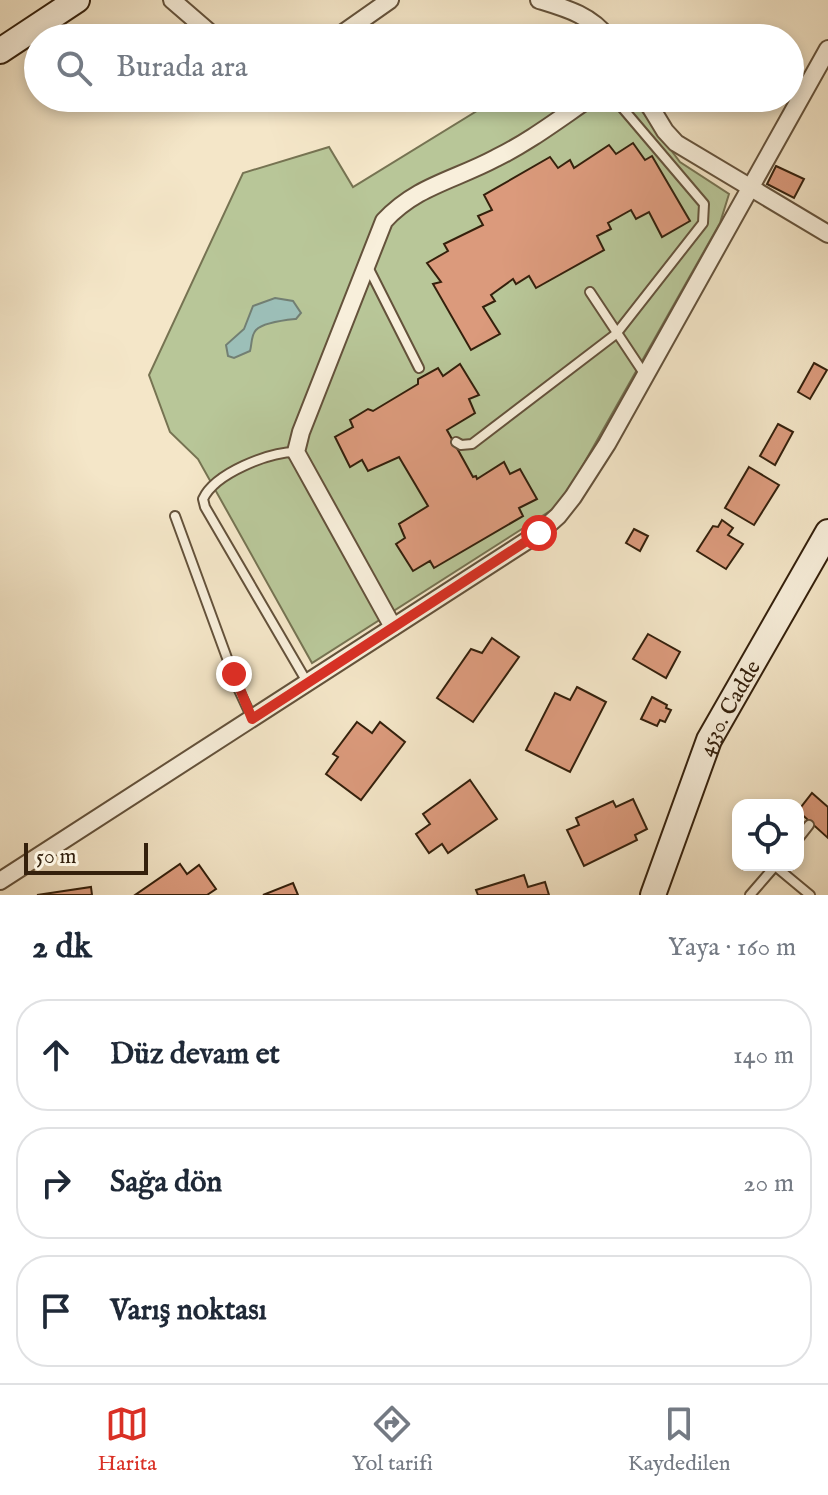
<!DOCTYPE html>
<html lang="tr">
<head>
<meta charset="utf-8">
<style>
  body { margin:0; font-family:"IM FELL English",serif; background:#f2f2f3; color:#1f2937 }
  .controls { position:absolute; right:24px; bottom:24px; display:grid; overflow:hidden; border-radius:16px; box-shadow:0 4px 12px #0003 }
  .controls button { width:72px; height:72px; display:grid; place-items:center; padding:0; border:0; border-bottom:2px solid #e0e1e3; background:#fff; color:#1f2937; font:40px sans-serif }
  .scale { position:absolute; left:24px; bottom:20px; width:124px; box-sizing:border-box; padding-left:8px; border:4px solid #34200c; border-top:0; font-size:22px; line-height:28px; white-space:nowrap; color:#34200c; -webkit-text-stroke:6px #f8efdb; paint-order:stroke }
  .stop { position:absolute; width:24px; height:24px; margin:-18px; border:6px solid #d93025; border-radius:50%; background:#fff }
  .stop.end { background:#d93025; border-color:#fff; box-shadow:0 2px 8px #0008 }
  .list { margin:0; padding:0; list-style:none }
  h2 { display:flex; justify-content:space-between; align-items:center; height:104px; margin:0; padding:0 32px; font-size:34px }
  h2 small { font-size:26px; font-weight:400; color:#747a83 }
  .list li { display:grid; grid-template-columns:52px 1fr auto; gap:24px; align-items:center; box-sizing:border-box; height:112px; margin:0 16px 16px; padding:0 16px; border:2px solid #e0e1e3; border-radius:32px }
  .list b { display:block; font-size:30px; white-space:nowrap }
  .list em { font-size:26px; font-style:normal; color:#747a83 }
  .icon { flex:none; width:44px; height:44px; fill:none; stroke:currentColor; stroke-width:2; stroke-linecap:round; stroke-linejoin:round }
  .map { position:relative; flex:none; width:828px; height:895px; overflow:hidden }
  .search { position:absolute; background:#fff; box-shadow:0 4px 12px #0003; left:24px; right:24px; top:24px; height:88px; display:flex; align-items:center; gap:20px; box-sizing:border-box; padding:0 28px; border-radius:44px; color:#747a83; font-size:30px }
  .sheet { height:488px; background:#fff }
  nav { display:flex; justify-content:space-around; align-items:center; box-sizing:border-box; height:112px; border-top:2px solid #e0e1e3; background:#fff; font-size:22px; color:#747a83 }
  nav a { display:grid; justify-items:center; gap:4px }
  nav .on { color:#d93025 }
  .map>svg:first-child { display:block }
  .green { fill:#b8c698; stroke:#767352; stroke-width:2 }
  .water { fill:#9cbfb8; stroke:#727f73; stroke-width:2 }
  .building { fill:#db9a7c; stroke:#34200c; stroke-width:2 }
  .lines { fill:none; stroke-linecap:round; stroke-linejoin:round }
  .lane-casing { stroke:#64523b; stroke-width:12 }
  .street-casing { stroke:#64523b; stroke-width:20 }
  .secondary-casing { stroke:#34200c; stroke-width:28 }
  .lane { stroke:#f8efdb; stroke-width:8 }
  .street { stroke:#f8efdb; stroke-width:16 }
  .secondary { stroke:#f8efdb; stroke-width:24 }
  .route { stroke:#d93025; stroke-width:10 }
  .labels { text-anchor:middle; stroke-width:6; stroke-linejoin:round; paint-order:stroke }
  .street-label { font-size:22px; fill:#34200c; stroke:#f8efdb }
</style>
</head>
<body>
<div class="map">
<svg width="828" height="895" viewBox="0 0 828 895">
  <rect width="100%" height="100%" fill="#f4e6c8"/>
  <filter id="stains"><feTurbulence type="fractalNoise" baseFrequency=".0025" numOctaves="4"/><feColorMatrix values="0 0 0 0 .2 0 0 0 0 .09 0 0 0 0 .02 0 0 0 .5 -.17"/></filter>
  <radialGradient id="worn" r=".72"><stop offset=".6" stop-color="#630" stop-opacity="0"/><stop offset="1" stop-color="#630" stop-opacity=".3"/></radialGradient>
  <polygon class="green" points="498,98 632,98 680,162 729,194 720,223 561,504 312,663 198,459 170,432 149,375 243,173 329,147 353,187"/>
  <path class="water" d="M275,298L293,301L301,313L296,319C286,320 264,322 256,330C251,335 252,344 250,351L234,358L228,356L226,345L244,329L253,306Z"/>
  <g class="building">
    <polygon points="633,143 645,160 652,156 690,221 662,237 649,212 636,219 631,210 608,223 611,229 597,236 604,250 536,288 529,276 516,284 513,279 491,295 495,301 483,307 500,334 471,350 433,284 441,282 427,263 448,251 444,244 483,225 478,216 492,210 484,195 550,157 558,168 570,160 574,168 609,145 616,154"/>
    <polygon points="776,166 804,179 794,198 767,184"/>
    <polygon points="814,363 827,370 810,399 798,392"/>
    <polygon points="460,364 479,395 469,399 475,413 447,430 473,477 476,476 477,479 504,462 510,474 520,469 537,499 519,508 523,516 434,568 430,561 413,571 396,544 405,538 399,524 428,506 399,457 368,471 362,460 350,467 335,437 353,427 350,420 368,409 373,411 418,384 418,379 438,368 443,376"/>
    <polygon points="778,424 793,432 775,465 760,456"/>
    <polygon points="749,467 779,485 754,525 725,508"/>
    <polygon points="722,520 733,528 728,535 743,544 726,569 697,551 713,526 718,527"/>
    <polygon points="634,529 648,536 640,551 626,543"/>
    <polygon points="648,634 680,652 666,678 633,659"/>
    <polygon points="492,638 519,657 473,722 437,698 471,649 482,653"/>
    <polygon points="577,687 606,702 570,772 526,750 555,693 570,700"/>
    <polygon points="652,697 667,705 666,708 671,710 665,722 660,720 657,726 641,719"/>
    <polygon points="357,722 372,733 380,722 405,742 361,800 326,774 338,757 333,754"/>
    <polygon points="470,780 497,819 448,853 442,844 429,853 416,834 430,824 423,814"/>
    <polygon points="812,793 828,807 828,838 798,811"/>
    <polygon points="633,799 647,829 635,835 637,840 584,866 567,830 579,825 576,818 613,801 616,807"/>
    <polygon points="180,864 187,874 199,865 216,889 207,895 135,895"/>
    <polygon points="524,875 528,887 545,882 549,895 478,895 476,890"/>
    <polygon points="293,883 298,895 263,895"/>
    <polygon points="91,887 92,895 37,895"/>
  </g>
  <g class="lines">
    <g class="lane-casing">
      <g id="lane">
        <polyline points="367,265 419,368"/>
        <polyline points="590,292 645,375"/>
        <polyline points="456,442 461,445 472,444 616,334 703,223 704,204 614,98"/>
        <path d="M296,452C269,452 215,473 203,499L205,507L307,682"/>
        <polyline points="175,516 238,688 252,718"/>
        <polyline points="798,839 809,825"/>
        <polyline points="775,866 810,895"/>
        <polyline points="750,895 776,865"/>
      </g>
    </g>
    <g class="street-casing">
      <g id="street">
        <polyline points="172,0 216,38"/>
        <path d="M539,0C565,8 591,15 608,38"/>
        <polyline points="336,38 390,0"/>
        <polyline points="645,98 665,131 676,143 828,234"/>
        <path d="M393,627L296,452L301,432L384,221C416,186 455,180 496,158C529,142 559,119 590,98"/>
        <polyline points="0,881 539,533 558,516 573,497 607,444 828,49"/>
      </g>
    </g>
    <g class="secondary-casing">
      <g id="secondary">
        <polyline points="0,51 77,0"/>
        <path id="s1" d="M653,895L709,740L828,532"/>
      </g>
    </g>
    <use href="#lane" class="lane"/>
    <use href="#street" class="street"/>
    <use href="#secondary" class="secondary"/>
  </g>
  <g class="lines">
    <polyline class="route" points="234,674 252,719 539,533"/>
  </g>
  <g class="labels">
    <g class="street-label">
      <text dy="8" stroke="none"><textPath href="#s1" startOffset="202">4530. Cadde</textPath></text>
    </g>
  </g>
  <rect width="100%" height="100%" filter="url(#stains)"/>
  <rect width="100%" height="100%" fill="url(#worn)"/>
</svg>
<div class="controls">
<button><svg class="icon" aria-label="locate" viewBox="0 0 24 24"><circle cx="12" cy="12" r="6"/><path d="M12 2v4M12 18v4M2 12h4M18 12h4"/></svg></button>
</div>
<div class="scale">50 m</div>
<div class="stop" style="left:539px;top:533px"></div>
<div class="stop end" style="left:234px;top:674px"></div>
<div class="search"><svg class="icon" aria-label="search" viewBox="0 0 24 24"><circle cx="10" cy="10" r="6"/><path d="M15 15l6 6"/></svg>Burada ara</div>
</div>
<section class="sheet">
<h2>2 dk<small>Yaya · 160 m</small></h2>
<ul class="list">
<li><svg class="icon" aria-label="ahead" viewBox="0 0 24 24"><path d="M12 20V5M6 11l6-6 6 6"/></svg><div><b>Düz devam et</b></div><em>140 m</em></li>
<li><svg class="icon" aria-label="right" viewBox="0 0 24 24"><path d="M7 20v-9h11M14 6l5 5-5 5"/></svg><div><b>Sağa dön</b></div><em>20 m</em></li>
<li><svg class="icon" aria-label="arrive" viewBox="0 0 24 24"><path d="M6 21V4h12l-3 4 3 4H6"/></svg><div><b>Varış noktası</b></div></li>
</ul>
</section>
<nav>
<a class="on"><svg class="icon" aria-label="map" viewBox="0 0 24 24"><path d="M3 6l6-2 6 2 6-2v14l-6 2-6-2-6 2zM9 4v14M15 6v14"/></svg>Harita</a>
<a><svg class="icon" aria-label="directions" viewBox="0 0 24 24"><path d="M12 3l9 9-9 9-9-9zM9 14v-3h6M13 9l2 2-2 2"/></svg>Yol tarifi</a>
<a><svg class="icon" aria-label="saved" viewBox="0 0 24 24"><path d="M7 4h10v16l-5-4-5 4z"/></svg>Kaydedilen</a>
</nav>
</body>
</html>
